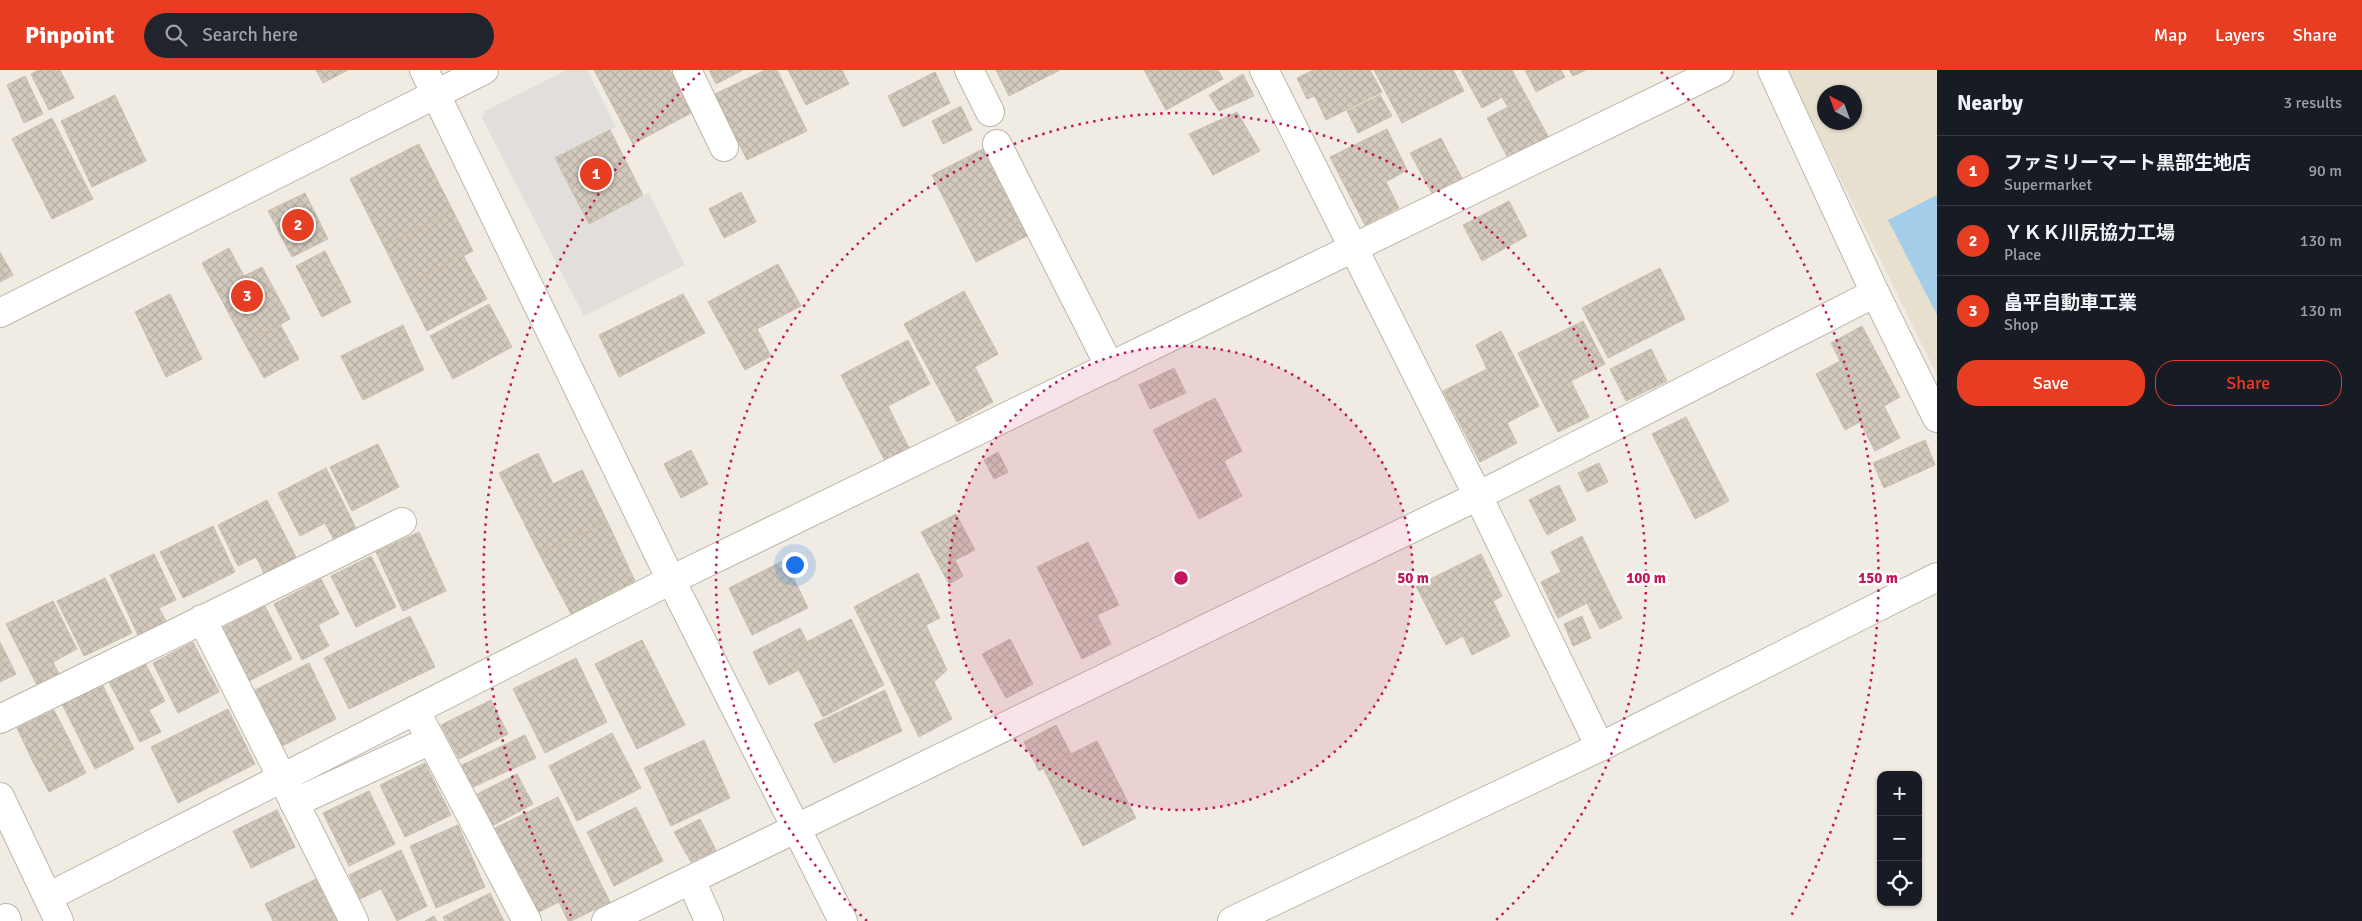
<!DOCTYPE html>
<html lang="en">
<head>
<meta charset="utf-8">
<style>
  body { margin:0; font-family:Signika,"Noto Sans JP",sans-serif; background:#20242c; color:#f1f3f6 }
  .controls { position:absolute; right:15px; bottom:15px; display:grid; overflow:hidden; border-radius:10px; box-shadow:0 1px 4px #0004 }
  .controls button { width:45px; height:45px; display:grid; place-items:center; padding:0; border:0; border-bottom:1px solid #363941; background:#171b24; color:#f1f3f6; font:25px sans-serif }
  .compass { position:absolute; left:1817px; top:15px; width:45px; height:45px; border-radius:50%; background:#171b24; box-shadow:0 1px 4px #0004; rotate:319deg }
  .you { position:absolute; left:794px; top:494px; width:18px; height:18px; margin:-12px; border:4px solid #fff; border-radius:50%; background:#1a73e8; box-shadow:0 0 0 8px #1a73e833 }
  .badge { display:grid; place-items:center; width:32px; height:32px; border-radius:50%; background:#e73e23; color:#fff; font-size:16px; font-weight:700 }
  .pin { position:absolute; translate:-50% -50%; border:2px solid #fff; box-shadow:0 1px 5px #0006 }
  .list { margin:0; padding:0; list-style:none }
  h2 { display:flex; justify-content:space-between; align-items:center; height:65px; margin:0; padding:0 20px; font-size:21px }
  h2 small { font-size:16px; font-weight:400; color:#9ea1a6 }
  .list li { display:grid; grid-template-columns:32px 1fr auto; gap:15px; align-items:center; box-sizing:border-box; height:70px; padding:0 20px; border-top:1px solid #363941 }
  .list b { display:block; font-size:19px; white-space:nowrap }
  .list p { margin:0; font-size:16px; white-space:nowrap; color:#9ea1a6 }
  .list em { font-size:16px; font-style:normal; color:#9ea1a6 }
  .actions { display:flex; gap:10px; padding:15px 20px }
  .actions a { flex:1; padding:11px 0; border:1px solid #e73e23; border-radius:20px; text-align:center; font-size:18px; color:#e73e23 }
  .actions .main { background:#e73e23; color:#fff }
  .icon { flex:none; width:28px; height:28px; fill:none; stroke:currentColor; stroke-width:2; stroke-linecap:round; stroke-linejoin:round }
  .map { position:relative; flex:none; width:1937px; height:851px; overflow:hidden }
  header { display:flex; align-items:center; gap:30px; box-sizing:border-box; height:70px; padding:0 25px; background:#e73e23; color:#fff }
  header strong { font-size:24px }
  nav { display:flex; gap:28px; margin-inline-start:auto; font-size:18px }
  .search { width:350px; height:45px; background:#20242c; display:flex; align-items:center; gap:12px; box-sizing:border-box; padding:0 18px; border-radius:28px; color:#9ea1a6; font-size:19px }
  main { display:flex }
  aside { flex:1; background:#171b24 }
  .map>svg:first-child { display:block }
  .education { fill:#e8e0ce; fill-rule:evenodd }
  .parking { fill:#e1dedb }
  .water { fill:#a3cde9 }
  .building { fill:url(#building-cross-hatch); stroke:#cabfae }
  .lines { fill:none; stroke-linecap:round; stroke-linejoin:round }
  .minor-casing { stroke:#bdb6aa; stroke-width:30 }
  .minor { stroke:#fff; stroke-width:28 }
  .ring { fill:none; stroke:#c2185b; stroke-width:2.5; stroke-dasharray:2.5 5 }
  .centre { fill:#c2185b; stroke:#fff; stroke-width:2.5 }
  .ring-label { font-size:15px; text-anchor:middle; font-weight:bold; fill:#c2185b; stroke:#fff; stroke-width:5; stroke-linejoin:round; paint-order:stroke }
</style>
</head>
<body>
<header>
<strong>Pinpoint</strong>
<div class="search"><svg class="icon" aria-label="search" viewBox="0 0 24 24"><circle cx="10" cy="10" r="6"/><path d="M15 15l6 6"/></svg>Search here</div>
<nav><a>Map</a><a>Layers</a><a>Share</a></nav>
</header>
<main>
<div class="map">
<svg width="1937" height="851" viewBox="0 0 1937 851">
  <defs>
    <pattern id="building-cross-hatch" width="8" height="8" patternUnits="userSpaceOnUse" patternTransform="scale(1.25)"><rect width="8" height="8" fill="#d3cabd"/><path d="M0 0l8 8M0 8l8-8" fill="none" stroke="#b6aea3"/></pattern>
  </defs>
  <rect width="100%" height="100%" fill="#f0ece3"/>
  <path class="education" d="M1787,0H1937V305L1853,134ZM1824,22H1854V52H1824Z"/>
  <polygon class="parking" points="567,0 587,0 616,57 555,89 589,153 649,123 685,195 584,246 482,48 485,41"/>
  <polygon class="water" points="1937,125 1937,245 1888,150"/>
  <g class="building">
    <polygon points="38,0 60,0 74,28 49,40 31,4"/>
    <polygon points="316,0 348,0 323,13"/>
    <polygon points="594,0 670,0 693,42 633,74"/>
    <polygon points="709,0 743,0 716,14"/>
    <polygon points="765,0 777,0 807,61 747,90 715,24"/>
    <polygon points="788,0 842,0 849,14 806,35"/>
    <polygon points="996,0 1060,0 1009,26"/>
    <polygon points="1144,0 1218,0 1223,9 1166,40"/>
    <polygon points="1313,0 1370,0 1382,22 1326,50 1315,26 1307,29 1297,8"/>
    <polygon points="1374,0 1453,0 1464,21 1402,53"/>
    <polygon points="1461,0 1512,0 1549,68 1509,90 1487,48 1508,37 1502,27 1482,38"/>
    <polygon points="1525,0 1561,0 1565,7 1536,22"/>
    <polygon points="1569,0 1586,0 1573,6"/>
    <polygon points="935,2 950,33 903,57 888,26"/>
    <polygon points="1243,4 1254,26 1219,41 1209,25"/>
    <polygon points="25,6 43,44 24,53 7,15"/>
    <polygon points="115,25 146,91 92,117 61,51"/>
    <polygon points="1380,25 1392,46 1358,63 1347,41"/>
    <polygon points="961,36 972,60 943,74 932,51"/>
    <polygon points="1237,42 1260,81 1213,105 1189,64"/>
    <polygon points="52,48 93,129 52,149 12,69"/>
    <polygon points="1387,59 1407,100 1386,112 1399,138 1365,155 1330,87"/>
    <polygon points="610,60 643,125 589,154 555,88"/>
    <polygon points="1441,68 1464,112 1433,125 1410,83"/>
    <polygon points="419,74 453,141 384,176 350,109"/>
    <polygon points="983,79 1027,166 976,192 932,105"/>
    <polygon points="741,122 756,152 724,168 709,139"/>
    <polygon points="305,123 328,169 292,187 268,141"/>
    <polygon points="1509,131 1527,166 1482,191 1463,155"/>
    <polygon points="453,141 473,181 404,216 384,176"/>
    <polygon points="229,178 244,206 262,197 290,249 245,274 202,193"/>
    <polygon points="325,181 351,232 322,247 296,196"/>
    <polygon points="0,182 13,205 0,212"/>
    <polygon points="463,185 487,229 427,261 404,216"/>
    <polygon points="778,194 801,236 757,259 771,286 745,300 708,232"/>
    <polygon points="1660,198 1685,249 1608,288 1582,238"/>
    <polygon points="964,221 998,284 975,297 993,332 957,352 904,254"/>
    <polygon points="170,224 202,289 166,307 135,242"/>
    <polygon points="683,224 705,263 619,307 599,265"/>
    <polygon points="489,234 512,277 453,309 430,266"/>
    <polygon points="1583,251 1605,294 1571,311 1589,347 1558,362 1518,283"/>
    <polygon points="280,254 299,289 264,308 245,274"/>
    <polygon points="403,255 424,300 363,330 341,286"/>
    <polygon points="1862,256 1900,327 1884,336 1900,368 1875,381 1860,352 1845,360 1816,304 1840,291 1831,273"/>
    <polygon points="1501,261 1539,336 1507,353 1517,373 1480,392 1443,321 1487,299 1476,275"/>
    <polygon points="908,270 930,314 888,336 909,378 885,391 841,305"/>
    <polygon points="1651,279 1667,311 1626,331 1610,299"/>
    <polygon points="1174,298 1186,323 1150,339 1139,315"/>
    <polygon points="1215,328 1242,381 1224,391 1242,426 1199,449 1153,360"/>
    <polygon points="1686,347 1729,431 1695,449 1652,364"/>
    <polygon points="1925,370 1935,395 1884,418 1873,393"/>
    <polygon points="378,374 399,417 352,441 330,397"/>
    <polygon points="691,380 708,414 681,428 664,394"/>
    <polygon points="998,382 1008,402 994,409 984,390"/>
    <polygon points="538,383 553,414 582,400 607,451 540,485 499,403"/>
    <polygon points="1599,393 1608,412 1587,422 1578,403"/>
    <polygon points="326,398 356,458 334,470 325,453 300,466 278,423"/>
    <polygon points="1559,415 1576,450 1547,465 1529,430"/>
    <polygon points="267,430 298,491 266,507 256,487 238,496 218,455"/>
    <polygon points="956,444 975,480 955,490 963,506 949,514 921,462"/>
    <polygon points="607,451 635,511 571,544 540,485"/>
    <polygon points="213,456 235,502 183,528 160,482"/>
    <polygon points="419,462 446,521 403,541 376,482"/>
    <polygon points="1582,466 1622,548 1600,559 1587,533 1558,548 1541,512 1561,502 1551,482"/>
    <polygon points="1088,472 1119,535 1097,545 1111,574 1082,589 1037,497"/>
    <polygon points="154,484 176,530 159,538 166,551 138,565 110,505"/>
    <polygon points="1481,484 1502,526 1493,531 1510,566 1472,585 1463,566 1446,575 1416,516"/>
    <polygon points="371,486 396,537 356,557 331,506"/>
    <polygon points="785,490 808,538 752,565 729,518"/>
    <polygon points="918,503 940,548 926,555 947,600 934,612 952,649 919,667 854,537"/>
    <polygon points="105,508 132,563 84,586 57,531"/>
    <polygon points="321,509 339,544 318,555 329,576 302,590 274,534"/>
    <polygon points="53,531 77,579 53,592 59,604 37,615 6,554"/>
    <polygon points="265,536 292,589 247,612 220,559"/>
    <polygon points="410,546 435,597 349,639 324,588"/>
    <polygon points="1582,546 1591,568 1573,576 1564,554"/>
    <polygon points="851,549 884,615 823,647 789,581"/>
    <polygon points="800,558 807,572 789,581 799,600 769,615 753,582"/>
    <polygon points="1010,569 1033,614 1006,628 982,584"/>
    <polygon points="642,570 685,655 637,679 595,594"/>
    <polygon points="0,572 16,604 0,612"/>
    <polygon points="193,572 219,622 178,643 153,593"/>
    <polygon points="576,588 607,652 545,683 513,619"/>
    <polygon points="145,593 165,631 149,640 161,662 140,672 109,612"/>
    <polygon points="309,593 336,649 282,676 255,620"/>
    <polygon points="102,614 134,679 95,699 62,634"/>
    <polygon points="885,620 902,661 834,693 814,654"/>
    <polygon points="491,630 508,664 459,689 441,655"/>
    <polygon points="228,639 255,694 178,733 151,677"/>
    <polygon points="54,640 71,673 33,692 17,658"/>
    <polygon points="1056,655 1071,684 1039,701 1024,672"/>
    <polygon points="612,663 641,718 577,751 549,696"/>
    <polygon points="525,665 536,688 471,718 460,696"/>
    <polygon points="704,670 730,728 671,756 644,698"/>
    <polygon points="1097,671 1136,748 1083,776 1043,698"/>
    <polygon points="71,673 86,703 49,722 33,692"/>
    <polygon points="425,693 451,745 405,767 380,715"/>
    <polygon points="517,704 533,734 492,756 475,725"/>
    <polygon points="369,721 395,774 349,796 323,743"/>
    <polygon points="558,727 610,832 571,851 568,851 559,832 533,845 491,760"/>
    <polygon points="636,737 663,791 614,816 587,762"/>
    <polygon points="277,740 295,777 251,798 233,761"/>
    <polygon points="700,749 716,780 691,792 674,762"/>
    <polygon points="458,755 485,817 436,838 410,776"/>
    <polygon points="401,780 427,836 397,851 381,819 360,829 349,805"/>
    <polygon points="316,809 337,851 273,851 265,834"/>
    <polygon points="490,823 504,851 445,851 443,847"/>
    <polygon points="434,846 437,851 425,851"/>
  </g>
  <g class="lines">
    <g class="minor-casing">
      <g id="minor">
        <polyline points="424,0 671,510 843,851"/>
        <polyline points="687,0 724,77"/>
        <polyline points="969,0 990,42"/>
        <polyline points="1264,0 1478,426 1600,677"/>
        <polyline points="1772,0 1875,223 1937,348"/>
        <polyline points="997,74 1110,297"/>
        <polyline points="0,243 484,0"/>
        <polyline points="202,549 354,851"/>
        <polyline points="415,640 527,851"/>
        <polyline points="0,649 402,452"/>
        <polyline points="0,727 59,851"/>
        <polyline points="294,733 431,670"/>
        <polyline points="691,810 709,851"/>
        <polyline points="48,827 671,510 1719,0"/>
        <polyline points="0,851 6,848 7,851"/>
        <polyline points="606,851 1478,426 1875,223"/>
        <polyline points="1232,851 1600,677 1937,507"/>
      </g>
    </g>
    <use href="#minor" class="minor"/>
  </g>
  <circle cx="1181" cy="508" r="232" fill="#c2185b" fill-opacity=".12"/>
  <g class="ring">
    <circle cx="1181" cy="508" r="232"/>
    <path d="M867 851A465 465 0 1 1 1495 851"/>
    <path d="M571 846A697 697 0 0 1 701 2M1661 2A697 697 0 0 1 1791 846"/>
  </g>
  <circle cx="1181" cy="508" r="8" class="centre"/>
  <g class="ring-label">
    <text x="1413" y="513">50 m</text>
    <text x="1646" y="513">100 m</text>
    <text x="1878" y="513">150 m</text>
  </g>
</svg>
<div class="controls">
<button>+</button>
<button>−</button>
<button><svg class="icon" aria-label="locate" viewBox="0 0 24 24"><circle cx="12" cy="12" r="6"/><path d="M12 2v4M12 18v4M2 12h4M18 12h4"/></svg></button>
</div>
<svg class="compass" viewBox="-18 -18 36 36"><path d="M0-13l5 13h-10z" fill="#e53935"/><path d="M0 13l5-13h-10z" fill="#9ea1a6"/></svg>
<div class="you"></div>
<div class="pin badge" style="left:596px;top:104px">1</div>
<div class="pin badge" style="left:298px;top:155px">2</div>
<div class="pin badge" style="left:247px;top:226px">3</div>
</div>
<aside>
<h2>Nearby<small>3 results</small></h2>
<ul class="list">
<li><span class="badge">1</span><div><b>ファミリーマート黒部生地店</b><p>Supermarket</p></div><em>90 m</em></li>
<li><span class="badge">2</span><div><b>ＹＫＫ川尻協力工場</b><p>Place</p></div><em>130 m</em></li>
<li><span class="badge">3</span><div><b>畠平自動車工業</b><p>Shop</p></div><em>130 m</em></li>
</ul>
<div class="actions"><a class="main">Save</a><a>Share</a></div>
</aside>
</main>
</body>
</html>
